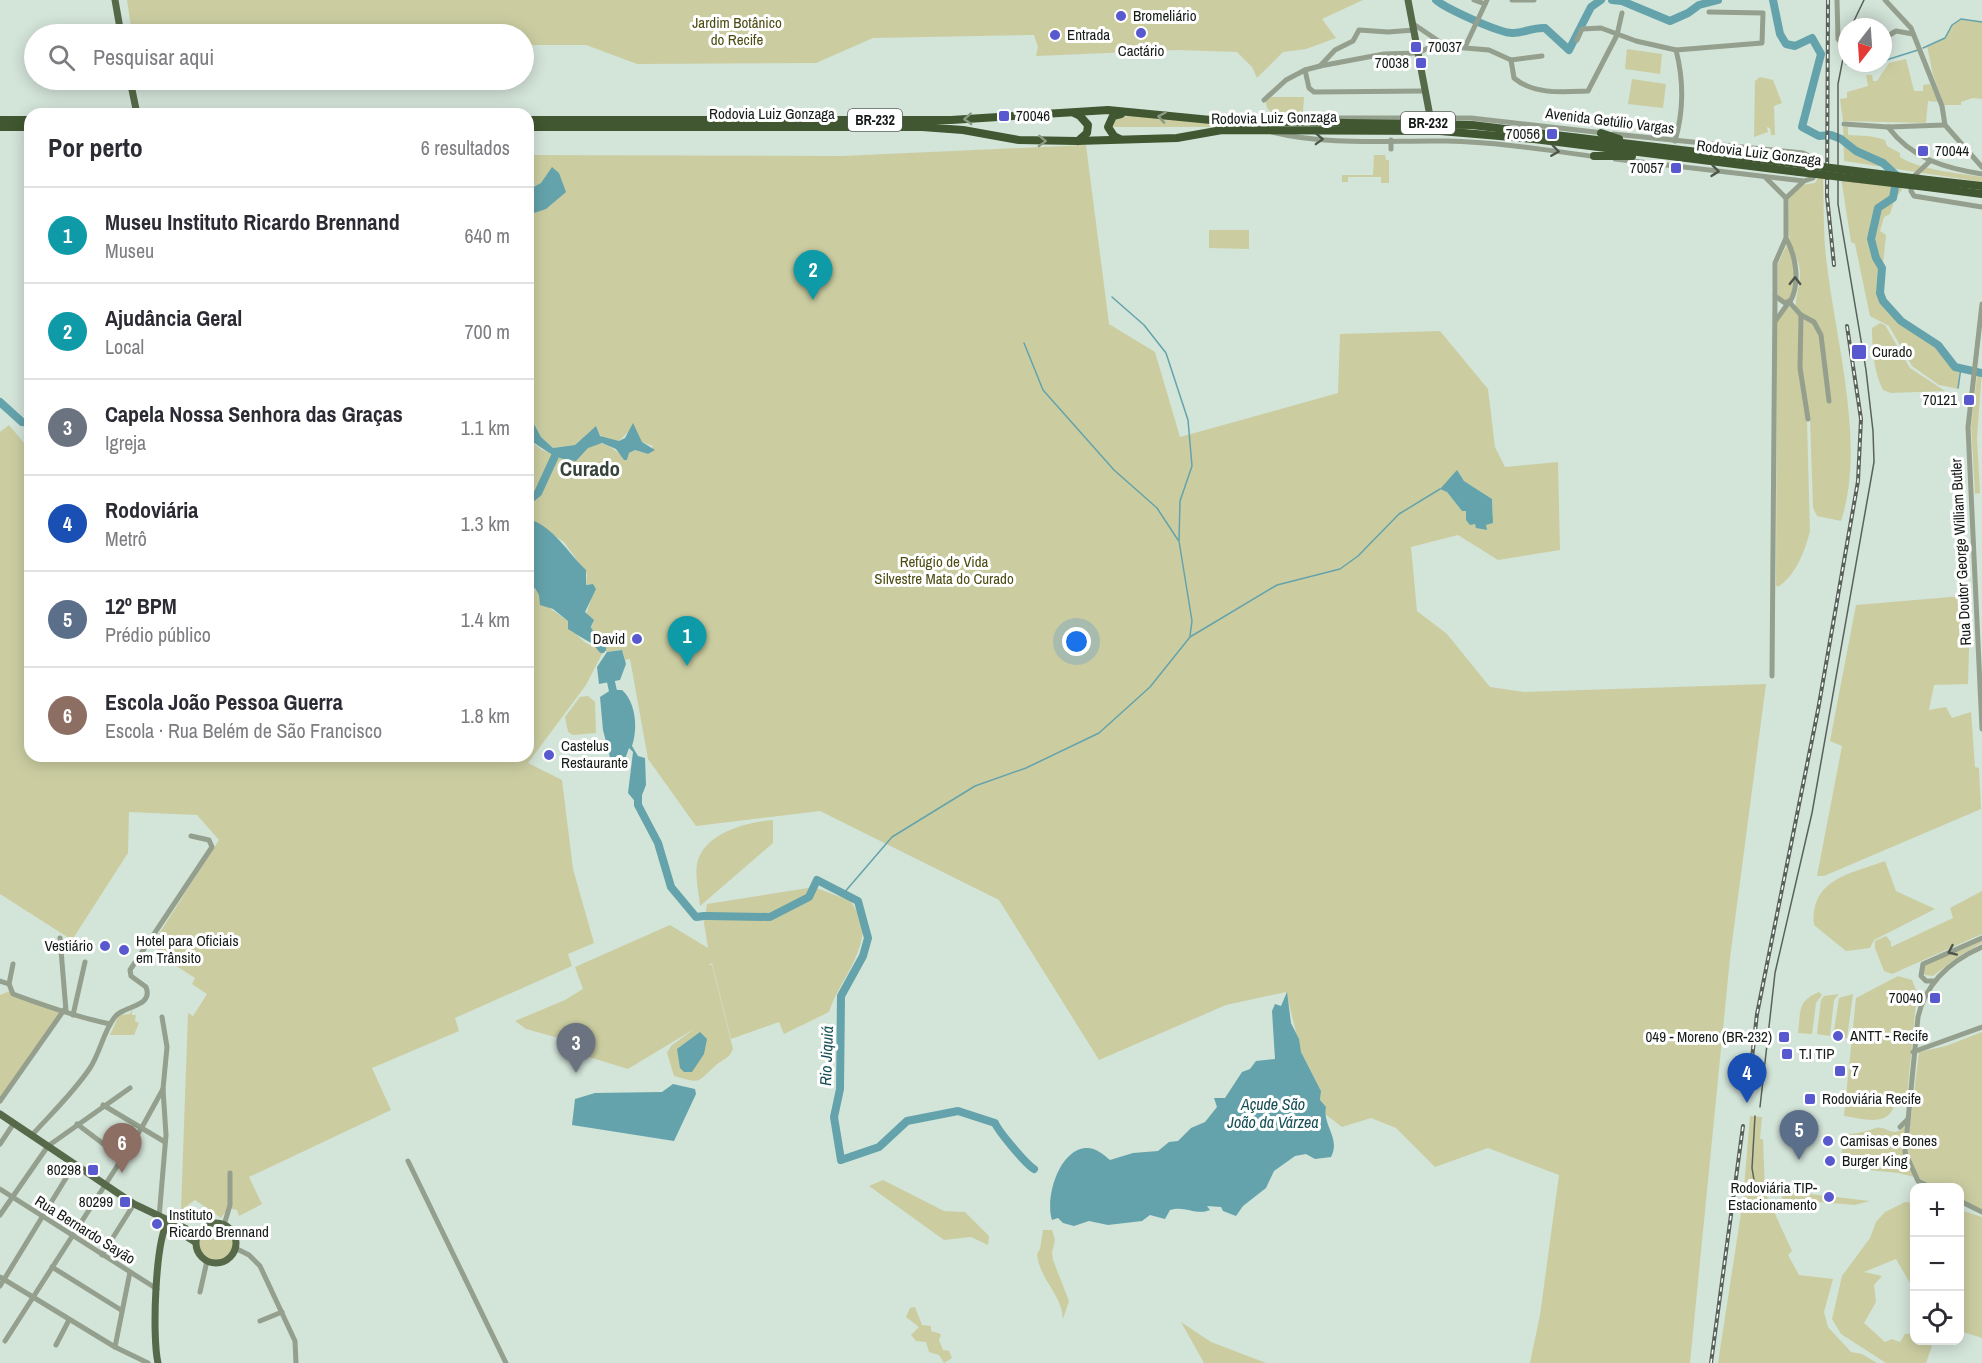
<!DOCTYPE html>
<html lang="pt">
<head>
<meta charset="utf-8">
<style>
  body { margin:0; font-family:"Archivo Narrow",sans-serif; background:#f2f2f3; color:#2b2b33 }
  .controls { position:absolute; right:18px; bottom:18px; display:grid; overflow:hidden; border-radius:12px; box-shadow:0 3px 15px #0003 }
  .controls button { width:54px; height:54px; display:grid; place-items:center; padding:0; border:0; border-bottom:2px solid #e1e1e2; background:#fff; color:#2b2b33; font:30px sans-serif }
  .compass { position:absolute; left:1838px; top:18px; width:54px; height:54px; border-radius:50%; background:#fff; box-shadow:0 3px 15px #0003; rotate:197deg }
  .you { position:absolute; left:1077px; top:642px; width:21px; height:21px; margin:-15px; border:4px solid #fff; border-radius:50%; background:#1a73e8; box-shadow:0 0 0 9px #1a73e833 }
  .badge { display:grid; place-items:center; width:39px; height:39px; border-radius:50%; background:#5858cf; color:#fff; font-size:20px; font-weight:700 }
  .pin { position:absolute; translate:-50% -50px; filter:drop-shadow(0 2px 3px #0008) }
  .pin::after { content:''; position:absolute; top:32px; width:21px; height:18px; background:inherit; clip-path:polygon(0 0,100% 0,50% 100%) }
  .list { margin:0; padding:0; list-style:none }
  h2 { display:flex; justify-content:space-between; align-items:center; height:78px; margin:0; padding:0 24px; font-size:26px }
  h2 small { font-size:20px; font-weight:400; color:#7c7c81 }
  .list li { display:grid; grid-template-columns:39px 1fr auto; gap:18px; align-items:center; box-sizing:border-box; height:96px; padding:0 24px; border-top:2px solid #e1e1e2 }
  .list b { display:block; font-size:22px; white-space:nowrap }
  .list p { margin:0; font-size:20px; white-space:nowrap; color:#7c7c81 }
  .list em { font-size:20px; font-style:normal; color:#7c7c81 }
  .icon { flex:none; width:33px; height:33px; fill:none; stroke:currentColor; stroke-width:2; stroke-linecap:round; stroke-linejoin:round }
  .map { position:relative; flex:none; width:1982px; height:1363px; overflow:hidden }
  .search { position:absolute; background:#fff; box-shadow:0 3px 15px #0003; left:24px; top:24px; width:510px; height:66px; display:flex; align-items:center; gap:15px; box-sizing:border-box; padding:0 21px; border-radius:33px; color:#7c7c81; font-size:22px }
  .panel { position:absolute; background:#fff; box-shadow:0 3px 15px #0003; left:24px; top:108px; width:510px; height:654px; border-radius:18px }
  .map>svg:first-child { display:block }
  .green { fill:#cbcda1; fill-rule:evenodd }
  .water { fill:#64a3ab }
  .lines { fill:none; stroke-linecap:round; stroke-linejoin:round }
  .stream { stroke:#64a3ab; stroke-width:1.5 }
  .river { stroke:#64a3ab; stroke-width:8 }
  .minor { stroke:#949f8d; stroke-width:5 }
  .major { stroke:#566a49; stroke-width:7 }
  .highway { stroke:#405731; stroke-width:8 }
  .tram { stroke:#58625b; stroke-width:1.5 }
  .rail-casing { stroke:#58625b; stroke-width:4 }
  .rail { stroke:#fff; stroke-width:1.5; stroke-dasharray:4.5; stroke-linecap:butt }
  .highway-bridge { stroke:#405731; stroke-width:8 }
  .oneway { stroke:#8c9a83 }
  .oneway2 { stroke:#4e564c }
  .poi-dot { fill:#5858cf; stroke:#fff; stroke-width:2 }
  .labels { text-anchor:middle; stroke-width:6; stroke-linejoin:round; paint-order:stroke }
  .shield { fill:#fff; stroke:#5a5f5c; stroke-width:1.5 }
  .shield-label { font-size:14px; font-weight:bold; fill:#141a16 }
  .poi-label { font-size:15px; fill:#141a16; stroke:#fff; text-anchor:start }
  .park-label { font-size:15px; fill:#4c4c13; stroke:#fff }
  .street-label { font-size:15px; fill:#141a16; stroke:#fff }
  .water-label { font-size:16px; font-style:italic; fill:#144d53; stroke:#fff }
  .district-label { font-size:21px; font-weight:bold; fill:#35433a; stroke:#fff }
</style>
</head>
<body>
<div class="map">
<svg width="1982" height="1363" viewBox="0 0 1982 1363">
  <rect width="100%" height="100%" fill="#d3e4d9"/>
  <g class="green">
    <polygon points="127,0 1363,0 1322,19 1336,38 1306,49 1283,52 1257,78 1252,67 1237,52 1177,50 1036,56 1038,47 1034,35 873,38 816,63 637,64 586,45 524,45 524,34 396,34 391,31 336,29 295,34 132,34"/>
    <polygon points="1961,19 1982,22 1982,99 1973,98 1961,102 1961,105 1944,105 1933,75 1927,46 1945,38 1952,25"/>
    <polygon points="1627,49 1662,54 1660,74 1625,69"/>
    <polygon points="1906,59 1914,91 1923,91 1923,85 1930,84 1939,102 1928,101 1926,123 1843,121 1840,99 1847,98 1847,92 1868,86 1866,75 1872,75 1873,81 1877,81 1889,63"/>
    <polygon points="1760,77 1773,80 1782,103 1774,106 1775,135 1771,135 1770,128 1767,127 1768,132 1754,137 1755,81"/>
    <polygon points="1632,79 1666,84 1663,108 1628,104"/>
    <polygon points="1268,97 1304,97 1303,112 1271,112 1267,108 1265,100"/>
    <polygon points="1131,115 1236,125 1226,127 1113,127 1116,119"/>
    <path d="M1843,127H1848V135C1861,136 1872,135 1885,140L1887,146L1900,153V157C1920,170 1957,173 1982,177V182L1844,161Z"/>
    <path d="M1086,145L1109,324L1155,352L1180,437L1338,393L1340,334L1440,331L1488,389L1495,447L1505,467L1558,462L1560,550L1498,560L1458,535L1411,547L1417,611L1447,634L1490,687L1524,692L1766,684L1730,958L1690,1363H1530L1540,1315L1559,1175L1488,1148L1435,1167L1396,1128L1371,1118L1342,1127L1325,1114L1320,1100L1321,1091L1301,1052L1286,992L1226,1005L1099,1060L999,900L820,811L696,826L648,759L630,659L625,660L622,650L607,652L588,633L593,623L586,615L592,596L590,584L586,585L587,574L564,542L528,518V439L542,450L573,461C598,437 602,439 627,460L629,453L635,450L648,454L653,446L642,442L637,434L628,432L619,441C607,440 599,438 595,427L575,445L553,448L541,437L528,413V155L842,156ZM1457,471L1464,481L1492,499L1493,516L1485,525L1486,530L1477,528L1466,511H1462L1447,492L1446,485Z"/>
    <polygon points="1374,155 1385,155 1386,160 1389,160 1389,183 1381,183 1381,177 1348,177 1348,182 1342,182 1342,175 1373,175"/>
    <path d="M1819,177H1823C1824,206 1823,236 1827,265C1836,342 1866,446 1841,521L1817,516L1813,508L1810,419L1801,367L1802,312L1796,308C1795,296 1801,284 1800,271C1799,258 1790,248 1789,235C1788,223 1789,210 1789,198L1801,185L1815,183Z"/>
    <polygon points="1841,178 1901,185 1902,190 1895,198 1890,214 1884,217 1880,231 1886,235 1880,293 1883,301 1901,321 1938,345 1948,361 1961,368 1959,389 1939,385 1912,366 1889,326 1870,316 1855,244 1851,242"/>
    <polygon points="1209,230 1249,230 1249,249 1209,248"/>
    <path d="M1787,244C1794,259 1798,281 1792,298L1784,301L1778,295V264Z"/>
    <path d="M1788,306L1799,316L1798,369L1807,422L1810,531C1805,551 1796,575 1778,587L1776,585L1777,322Z"/>
    <path d="M1880,323L1885,325L1910,368L1945,391L1891,393L1883,390C1874,373 1872,348 1872,328Z"/>
    <polygon points="1975,370 1982,370 1977,438 1980,493 1975,494 1971,425 1977,376"/>
    <path d="M9,425L30,450V756H528V586L531,590L535,588L548,607L568,621L571,631C578,634 580,639 586,643C592,647 598,645 603,652L586,685L528,763L562,780L573,869L594,943L568,954L572,966L455,1018L459,1031L372,1068L391,1110L249,1177L262,1204L239,1216L237,1210L228,1208L221,1218L195,1200L181,1210L188,1013L193,1016L207,994L192,984L195,978L159,955L155,940L219,840L197,815L129,812L128,853L72,940L0,894V432Z"/>
    <polygon points="1971,585 1968,684 1934,685 1929,710 1946,707 1952,718 1971,712 1975,767 1979,768 1981,809 1824,876 1817,876 1842,746 1830,741 1856,605 1962,596 1961,586"/>
    <polygon points="588,696 595,702 596,733 573,735 568,732 565,717 580,697"/>
    <path d="M773,820V843L700,906C699,894 695,877 697,864C703,833 747,822 773,820Z"/>
    <path d="M1885,861L1896,891L1935,909L1874,940L1870,948L1846,951L1814,925C1810,879 1850,874 1885,861Z"/>
    <path d="M814,887L851,901C855,909 863,920 863,928C862,959 838,984 829,1012L784,1034L779,1022L731,1039L712,963L709,965H712L733,1049C729,1059 723,1059 716,1065C696,1083 702,1084 674,1076L667,1053L671,1046L694,1029L628,1069L589,1057L577,1043L526,1029L515,1021L565,1000L583,989L575,967L670,925L708,948L704,923L707,904Z"/>
    <polygon points="1982,891 1982,934 1892,974 1884,971 1875,948 1875,941 1886,936 1891,942 1891,947 1953,918 1950,908"/>
    <polygon points="1982,939 1982,943 1959,956 1933,976 1925,975 1922,970 1925,965"/>
    <path d="M1898,976L1912,980L1917,992L1906,1107L1894,1106C1887,1128 1861,1118 1844,1116L1856,998Z"/>
    <polygon points="10,991 58,1007 60,1013 0,1100 0,995"/>
    <path d="M1819,992L1822,995L1816,1003L1812,1034L1798,1033C1801,1011 1797,1001 1819,992Z"/>
    <polygon points="1839,994 1834,1000 1830,1036 1817,1034 1821,1000 1824,996"/>
    <polygon points="1853,994 1847,1038 1841,1038 1841,1030 1837,1030 1835,1037 1833,1037 1839,998"/>
    <polygon points="132,1009 132,1015 136,1015 135,1021 139,1023 134,1035 110,1035 119,1015 130,1014"/>
    <polygon points="1982,1032 1982,1211 1960,1201 1960,1188 1934,1187 1920,1179 1914,1171 1907,1149 1919,1052 1946,1046"/>
    <polygon points="1750,1116 1762,1117 1760,1139 1763,1139 1765,1192 1792,1251 1788,1255 1799,1275 1833,1279 1824,1312 1828,1327 1851,1352 1862,1354 1877,1363 1718,1363 1743,1200"/>
    <path d="M1907,1124L1905,1152L1914,1177L1898,1173L1841,1167L1843,1134C1857,1134 1863,1132 1876,1128C1887,1125 1893,1141 1907,1124Z"/>
    <polygon points="883,1180 944,1211 965,1212 989,1236 988,1245 971,1237 944,1240 869,1186"/>
    <polygon points="1783,1191 1870,1201 1855,1205 1783,1199 1780,1194"/>
    <polygon points="1905,1202 1914,1203 1914,1290 1896,1259 1864,1272 1882,1276 1874,1285 1876,1302 1864,1323 1885,1342 1892,1339 1900,1342 1905,1334 1912,1333 1914,1340 1923,1341 1932,1346 1926,1363 1886,1363 1841,1334 1832,1319 1842,1276 1870,1238 1876,1222 1885,1212"/>
    <polygon points="1960,1210 1982,1217 1982,1338 1960,1331"/>
    <circle cx="216" cy="1243" r="17"/>
    <path d="M1043,1230H1052L1055,1240L1052,1253L1053,1260L1069,1301L1063,1319C1061,1292 1040,1281 1037,1254L1040,1249Z"/>
    <polygon points="915,1307 922,1325 931,1326 931,1331 941,1334 939,1340 943,1350 949,1351 952,1358 944,1363 939,1355 929,1352 926,1342 916,1341 911,1335 919,1327 906,1317 910,1308"/>
    <polygon points="1181,1322 1211,1342 1266,1363 1204,1363"/>
  </g>
  <g class="water">
    <polygon points="552,167 559,173 566,192 546,209 528,215 528,190 541,183"/>
    <path d="M528,413L541,437L553,448L575,445L596,426L600,436L619,441L625,438L633,423L642,442L655,450L648,454L635,450L629,453L627,460H624L616,449L602,443L588,448L576,461C557,461 543,448 528,439Z"/>
    <polygon points="1457,470 1464,481 1492,499 1493,523 1486,525 1487,530 1476,528 1475,524 1470,525 1466,520 1466,511 1462,511 1447,492 1440,489"/>
    <path d="M528,518C556,529 567,552 586,570V585L593,584L596,589L585,612L594,620L588,633L602,649C590,642 580,637 568,629V621L553,609L540,605L539,595L535,588L531,590L528,586Z"/>
    <polygon points="622,650 626,664 620,680 599,684 597,667 607,652"/>
    <path d="M611,690H622C636,702 638,729 632,746L638,756L645,758L646,785L638,805L628,793L633,752L629,748L624,762L620,767L612,765L603,730L600,697Z"/>
    <path d="M1287,992L1291,1023L1299,1039L1301,1052L1321,1091L1320,1100L1326,1107C1322,1125 1341,1138 1331,1157L1315,1159L1306,1154L1295,1156L1274,1171L1266,1188L1243,1206L1236,1216L1223,1211L1221,1207L1207,1206L1210,1210C1196,1216 1185,1205 1170,1210L1165,1219L1150,1215L1142,1221L1108,1225L1089,1221L1074,1226L1063,1223L1058,1218L1052,1220C1045,1199 1058,1151 1085,1148C1095,1147 1103,1154 1110,1160L1133,1153L1158,1151L1169,1142L1178,1141L1191,1128L1205,1122L1217,1107L1214,1098H1225L1242,1072L1250,1069L1256,1061L1275,1059L1272,1011L1275,1004L1281,1006Z"/>
    <polygon points="700,1032 707,1039 704,1054 692,1072 684,1072 680,1068 677,1049"/>
    <polygon points="673,1084 695,1089 696,1094 674,1141 572,1125 575,1099 595,1093 662,1092"/>
  </g>
  <g class="lines">
    <g class="stream">
      <polyline points="1923,48 1945,38 1952,25 1961,19 1982,22"/>
      <polyline points="1883,61 1918,50"/>
      <polyline points="1846,64 1853,66 1873,63"/>
      <polyline points="1112,297 1144,325 1166,353 1188,420 1192,466 1180,501 1179,541 1192,621 1190,636"/>
      <polyline points="1024,343 1043,390 1114,470 1157,508 1178,540"/>
      <polyline points="1958,388 1961,368"/>
      <polyline points="843,894 892,837 975,786 1026,768 1099,733 1150,687 1190,637 1277,585 1340,569 1358,556 1399,514 1440,489"/>
    </g>
    <g class="river">
      <path d="M1436,0C1445,8 1501,34 1513,33C1524,33 1534,27 1545,28L1569,50L1591,7L1601,0"/>
      <polyline points="1612,0 1622,1 1670,21 1688,13 1699,5 1718,0"/>
      <polyline points="1773,0 1780,34 1786,44 1795,46 1812,38 1821,54 1802,127 1819,136 1831,135 1841,139 1856,151 1883,163 1897,176 1893,198 1878,208 1871,239 1876,258 1882,268 1880,293 1883,301 1901,321 1938,345 1955,367 1982,373"/>
      <polyline points="0,402 22,422 30,423"/>
      <polyline points="528,501 538,493 555,456"/>
      <polyline points="583,624 602,649"/>
      <polyline points="609,673 615,700"/>
      <polyline points="638,795 638,805 658,843 671,887 696,917 704,916"/>
      <path d="M707,916L770,917L809,897L817,880L858,901L868,938L863,956L841,996L840,1089L834,1117L841,1160L879,1147L907,1121L958,1111L995,1123C999,1132 1025,1163 1034,1169"/>
    </g>
    <g class="minor">
      <polyline points="1474,0 1485,4"/>
      <polyline points="1512,0 1534,0"/>
      <polyline points="1837,0 1838,39 1847,49"/>
      <polyline points="1885,0 1911,28 1942,106 1945,125 1982,167"/>
      <polyline points="1412,23 1440,42 1453,47 1489,50 1511,60 1542,56"/>
      <polyline points="1883,39 1896,31 1913,34"/>
      <polyline points="1577,40 1582,29 1601,28 1636,41 1676,50 1762,43 1763,13 1709,12"/>
      <polyline points="1465,47 1487,0"/>
      <path d="M1511,60L1514,78C1534,95 1563,92 1588,91L1617,35L1622,13"/>
      <polyline points="1320,66 1384,54 1418,53 1440,42"/>
      <polyline points="1305,70 1309,88 1314,92 1424,91"/>
      <polyline points="1264,100 1286,80 1305,70 1320,66 1335,50 1353,41 1359,30 1388,32 1414,30"/>
      <polyline points="1257,118 1471,118 1604,133"/>
      <polyline points="1844,124 1888,127 1945,125"/>
      <path d="M1888,127C1912,159 1945,168 1982,174"/>
      <path d="M1272,132C1328,146 1389,140 1446,141C1497,142 1547,150 1597,157"/>
      <polyline points="1613,134 1803,153 1817,160 1813,178 1804,181 1615,159"/>
      <polyline points="1391,140 1391,149"/>
      <path d="M1675,141C1684,110 1684,81 1676,50"/>
      <polyline points="1929,162 1912,178 1911,191 1914,196 1982,207"/>
      <polyline points="1766,178 1786,198"/>
      <path d="M1786,238C1796,256 1800,282 1791,300L1785,303L1775,296V263L1786,238V198L1803,182"/>
      <polyline points="1982,304 1968,427 1982,729"/>
      <polyline points="1801,315 1814,322 1821,335 1829,401"/>
      <polyline points="1776,320 1789,302 1801,315 1800,368 1808,419"/>
      <polyline points="1772,676 1775,296"/>
      <polyline points="60,938 66,1011"/>
      <path d="M0,981L9,984L13,994C45,1006 77,1017 110,1024"/>
      <polyline points="1934,981 1926,981 1921,976 1923,964 1982,938"/>
      <polyline points="9,984 13,964"/>
      <polyline points="73,1015 85,962"/>
      <polyline points="1913,1052 1982,1027"/>
      <polyline points="0,1101 64,1010"/>
      <polyline points="103,1105 165,1142"/>
      <polyline points="77,1124 122,1158"/>
      <polyline points="1900,1127 1908,1119"/>
      <path d="M32,1135C52,1113 74,1092 90,1068C100,1053 103,1033 114,1018C122,1005 154,1008 146,987L131,976L130,970L212,847L209,840L191,836"/>
      <polyline points="0,1144 14,1123"/>
      <polyline points="408,1161 506,1363"/>
      <path d="M1932,1188L1918,1181L1905,1152L1918,1017C1926,982 1950,961 1982,947"/>
      <polyline points="0,1189 157,1289"/>
      <polyline points="1960,1201 1982,1212"/>
      <polyline points="0,1215 48,1146 130,1088"/>
      <polyline points="159,1218 166,1135 163,1089 167,1047 162,1017"/>
      <polyline points="224,1225 230,1205 230,1173"/>
      <polyline points="235,1248 249,1255 260,1266 295,1341 296,1363"/>
      <polyline points="102,1255 134,1204"/>
      <polyline points="52,1267 121,1310"/>
      <polyline points="0,1277 115,1347 148,1363"/>
      <polyline points="0,1286 74,1165"/>
      <polyline points="200,1292 207,1261"/>
      <polyline points="260,1321 282,1312"/>
      <polyline points="5,1341 141,1129 163,1089"/>
      <polyline points="56,1345 69,1320"/>
      <polyline points="115,1347 130,1272"/>
    </g>
    <g class="major">
      <polyline points="115,0 121,34"/>
      <polyline points="1408,0 1430,116"/>
      <polyline points="130,80 137,114"/>
      <polyline points="0,1114 134,1204 197,1234"/>
      <circle cx="216" cy="1243" r="20"/>
      <polyline points="176,1230 195,1242"/>
      <path d="M158,1363C152,1338 155,1242 168,1221"/>
    </g>
    <g class="highway">
      <polyline points="1074,113 1080,116 1088,125 1087,133 1078,141"/>
      <polyline points="0,120 30,120"/>
      <polyline points="528,120 951,120 1108,110 1221,121 1472,125 1799,164"/>
      <polyline points="0,127 30,127"/>
      <polyline points="528,127 922,127 963,130 1019,140 1077,141 1177,138 1222,130 1440,131 1534,139 1799,172"/>
      <polyline points="1601,133 1619,139"/>
      <polyline points="1120,139 1114,136 1108,127 1113,116 1121,114"/>
      <polyline points="1594,156 1632,156"/>
      <polyline points="1928,180 1982,186"/>
      <polyline points="1927,187 1982,194"/>
    </g>
    <g class="tram">
      <polyline points="1851,27 1864,0"/>
      <polyline points="1760,1107 1775,973 1812,813 1874,462 1873,431 1866,370 1838,204 1838,84 1847,38"/>
      <polyline points="1755,1186 1752,1168 1755,1116"/>
    </g>
    <g class="rail-casing">
      <g id="rail">
        <polyline points="1828,0 1827,196 1834,265"/>
        <polyline points="1751,1067 1757,1014 1818,710 1858,481 1861,419 1847,326"/>
        <polyline points="1711,1363 1743,1126"/>
      </g>
    </g>
    <use href="#rail" class="rail"/>
    <g class="highway-bridge">
      <polyline points="1799,164 1928,180"/>
      <polyline points="1799,172 1927,187"/>
    </g>
  </g>
  <defs><path id="oneway-chevron" d="M-2-3.5L2.5 0L-2 3.5" fill="none" stroke-width="1.6" stroke-linecap="round" stroke-linejoin="round" transform="scale(1.5)"/></defs>
  <g class="oneway">
    <use href="#oneway-chevron" transform="translate(1162 117) rotate(-171)"/>
    <use href="#oneway-chevron" transform="translate(968 119) rotate(177)"/>
    <use href="#oneway-chevron" transform="translate(1042 141) rotate(2)"/>
  </g>
  <g class="oneway2">
    <use href="#oneway-chevron" transform="translate(1319 139) rotate(2)"/>
    <use href="#oneway-chevron" transform="translate(1555 151) rotate(8)"/>
    <use href="#oneway-chevron" transform="translate(1715 171) rotate(6)"/>
    <use href="#oneway-chevron" transform="translate(1795 281) rotate(-89)"/>
    <use href="#oneway-chevron" transform="translate(1952 951) rotate(156)"/>
  </g>
  <g class="poi-dot">
    <circle cx="1121" cy="16" r="6"/>
    <circle cx="1141" cy="33" r="6"/>
    <circle cx="1055" cy="35" r="6"/>
    <rect x="1410" y="41" width="12" height="12" rx="3"/>
    <rect x="1415" y="57" width="12" height="12" rx="3"/>
    <rect x="998" y="110" width="12" height="12" rx="3"/>
    <rect x="1546" y="128" width="12" height="12" rx="3"/>
    <rect x="1917" y="145" width="12" height="12" rx="3"/>
    <rect x="1670" y="162" width="12" height="12" rx="3"/>
    <rect x="1851" y="344" width="16" height="16" rx="3"/>
    <rect x="1963" y="394" width="12" height="12" rx="3"/>
    <circle cx="637" cy="639" r="6"/>
    <circle cx="549" cy="755" r="6"/>
    <circle cx="105" cy="946" r="6"/>
    <circle cx="124" cy="950" r="6"/>
    <rect x="1929" y="992" width="12" height="12" rx="3"/>
    <circle cx="1838" cy="1036" r="6"/>
    <rect x="1778" y="1031" width="12" height="12" rx="3"/>
    <rect x="1781" y="1048" width="12" height="12" rx="3"/>
    <rect x="1834" y="1065" width="12" height="12" rx="3"/>
    <rect x="1804" y="1093" width="12" height="12" rx="3"/>
    <circle cx="1828" cy="1141" r="6"/>
    <circle cx="1830" cy="1161" r="6"/>
    <rect x="87" y="1164" width="12" height="12" rx="3"/>
    <circle cx="1829" cy="1197" r="6"/>
    <rect x="119" y="1196" width="12" height="12" rx="3"/>
    <circle cx="157" cy="1224" r="6"/>
  </g>
  <g class="labels">
    <g class="shield">
      <rect x="848" y="109" width="54" height="22" rx="4.5"/>
      <rect x="1401" y="112" width="54" height="22" rx="4.5"/>
    </g>
    <g class="shield-label">
      <text x="875" y="125">BR-232</text>
      <text x="1428" y="128">BR-232</text>
    </g>
    <g class="poi-label">
      <text x="1133" y="21">Bromeliário</text>
      <text x="1067" y="40">Entrada</text>
      <text x="1428" y="52">70037</text>
      <text x="1141" y="56" text-anchor="middle">Cactário</text>
      <text x="1409" y="68" text-anchor="end">70038</text>
      <text x="1016" y="121">70046</text>
      <text x="1540" y="139" text-anchor="end">70056</text>
      <text x="1935" y="156">70044</text>
      <text x="1664" y="173" text-anchor="end">70057</text>
      <text x="1872" y="357">Curado</text>
      <text x="1957" y="405" text-anchor="end">70121</text>
      <text x="625" y="644" text-anchor="end">David</text>
      <text x="561" y="751">Castelus<tspan x="561" dy="17">Restaurante</tspan></text>
      <text x="136" y="946">Hotel para Oficiais<tspan x="136" dy="17">em Trânsito</tspan></text>
      <text x="93" y="951" text-anchor="end">Vestiário</text>
      <text x="1923" y="1003" text-anchor="end">70040</text>
      <text x="1850" y="1041">ANTT - Recife</text>
      <text x="1772" y="1042" text-anchor="end">049 - Moreno (BR-232)</text>
      <text x="1799" y="1059">T.I TIP</text>
      <text x="1852" y="1076">7</text>
      <text x="1822" y="1104">Rodoviária Recife</text>
      <text x="1840" y="1146">Camisas e Bones</text>
      <text x="1842" y="1166">Burger King</text>
      <text x="81" y="1175" text-anchor="end">80298</text>
      <text x="1817" y="1193" text-anchor="end">Rodoviária TIP-<tspan x="1817" dy="17">Estacionamento</tspan></text>
      <text x="113" y="1207" text-anchor="end">80299</text>
      <text x="169" y="1220">Instituto<tspan x="169" dy="17">Ricardo Brennand</tspan></text>
    </g>
    <g class="park-label">
      <text x="737" y="28">Jardim Botânico<tspan x="737" dy="17">do Recife</tspan></text>
      <text x="944" y="567">Refúgio de Vida<tspan x="944" dy="17">Silvestre Mata do Curado</tspan></text>
    </g>
    <g class="street-label">
      <text x="772" y="119">Rodovia Luiz Gonzaga</text>
      <text transform="translate(1274 118) rotate(-1)" y="5">Rodovia Luiz Gonzaga</text>
      <text transform="translate(1610 121) rotate(7)" y="5">Avenida Getúlio Vargas</text>
      <text transform="translate(1759 153) rotate(7)" y="5">Rodovia Luiz Gonzaga</text>
      <text transform="translate(1961 552) rotate(-93)" y="5">Rua Doutor George William Butler</text>
      <text transform="translate(85 1230) rotate(32)" y="5">Rua Bernardo Sayão</text>
    </g>
    <g class="water-label">
      <text transform="translate(826 1056) rotate(-88)" y="6">Rio Jiquiá</text>
      <text x="1273" y="1110">Açude São<tspan x="1273" dy="18">João da Várzea</tspan></text>
    </g>
    <g class="district-label">
      <text x="590" y="476">Curado</text>
    </g>
  </g>
</svg>
<div class="controls">
<button>+</button>
<button>−</button>
<button><svg class="icon" aria-label="locate" viewBox="0 0 24 24"><circle cx="12" cy="12" r="6"/><path d="M12 2v4M12 18v4M2 12h4M18 12h4"/></svg></button>
</div>
<svg class="compass" viewBox="-18 -18 36 36"><path d="M0-13l5 13h-10z" fill="#e53935"/><path d="M0 13l5-13h-10z" fill="#7c7c81"/></svg>
<div class="you"></div>
<div class="pin badge" style="left:687px;top:666px;background:#0f9aa8">1</div>
<div class="pin badge" style="left:813px;top:300px;background:#0f9aa8">2</div>
<div class="pin badge" style="left:576px;top:1073px;background:#6b7280">3</div>
<div class="pin badge" style="left:1747px;top:1103px;background:#1a4fb4">4</div>
<div class="pin badge" style="left:1799px;top:1160px;background:#5c6f8a">5</div>
<div class="pin badge" style="left:122px;top:1173px;background:#8d6e63">6</div>
<div class="search"><svg class="icon" aria-label="search" viewBox="0 0 24 24"><circle cx="10" cy="10" r="6"/><path d="M15 15l6 6"/></svg>Pesquisar aqui</div>
<section class="panel">
<h2>Por perto<small>6 resultados</small></h2>
<ul class="list">
<li><span class="badge" style="background:#0f9aa8">1</span><div><b>Museu Instituto Ricardo Brennand</b><p>Museu</p></div><em>640 m</em></li>
<li><span class="badge" style="background:#0f9aa8">2</span><div><b>Ajudância Geral</b><p>Local</p></div><em>700 m</em></li>
<li><span class="badge" style="background:#6b7280">3</span><div><b>Capela Nossa Senhora das Graças</b><p>Igreja</p></div><em>1.1 km</em></li>
<li><span class="badge" style="background:#1a4fb4">4</span><div><b>Rodoviária</b><p>Metrô</p></div><em>1.3 km</em></li>
<li><span class="badge" style="background:#5c6f8a">5</span><div><b>12º BPM</b><p>Prédio público</p></div><em>1.4 km</em></li>
<li><span class="badge" style="background:#8d6e63">6</span><div><b>Escola João Pessoa Guerra</b><p>Escola · Rua Belém de São Francisco</p></div><em>1.8 km</em></li>
</ul>
</section>
</div>
</body>
</html>
